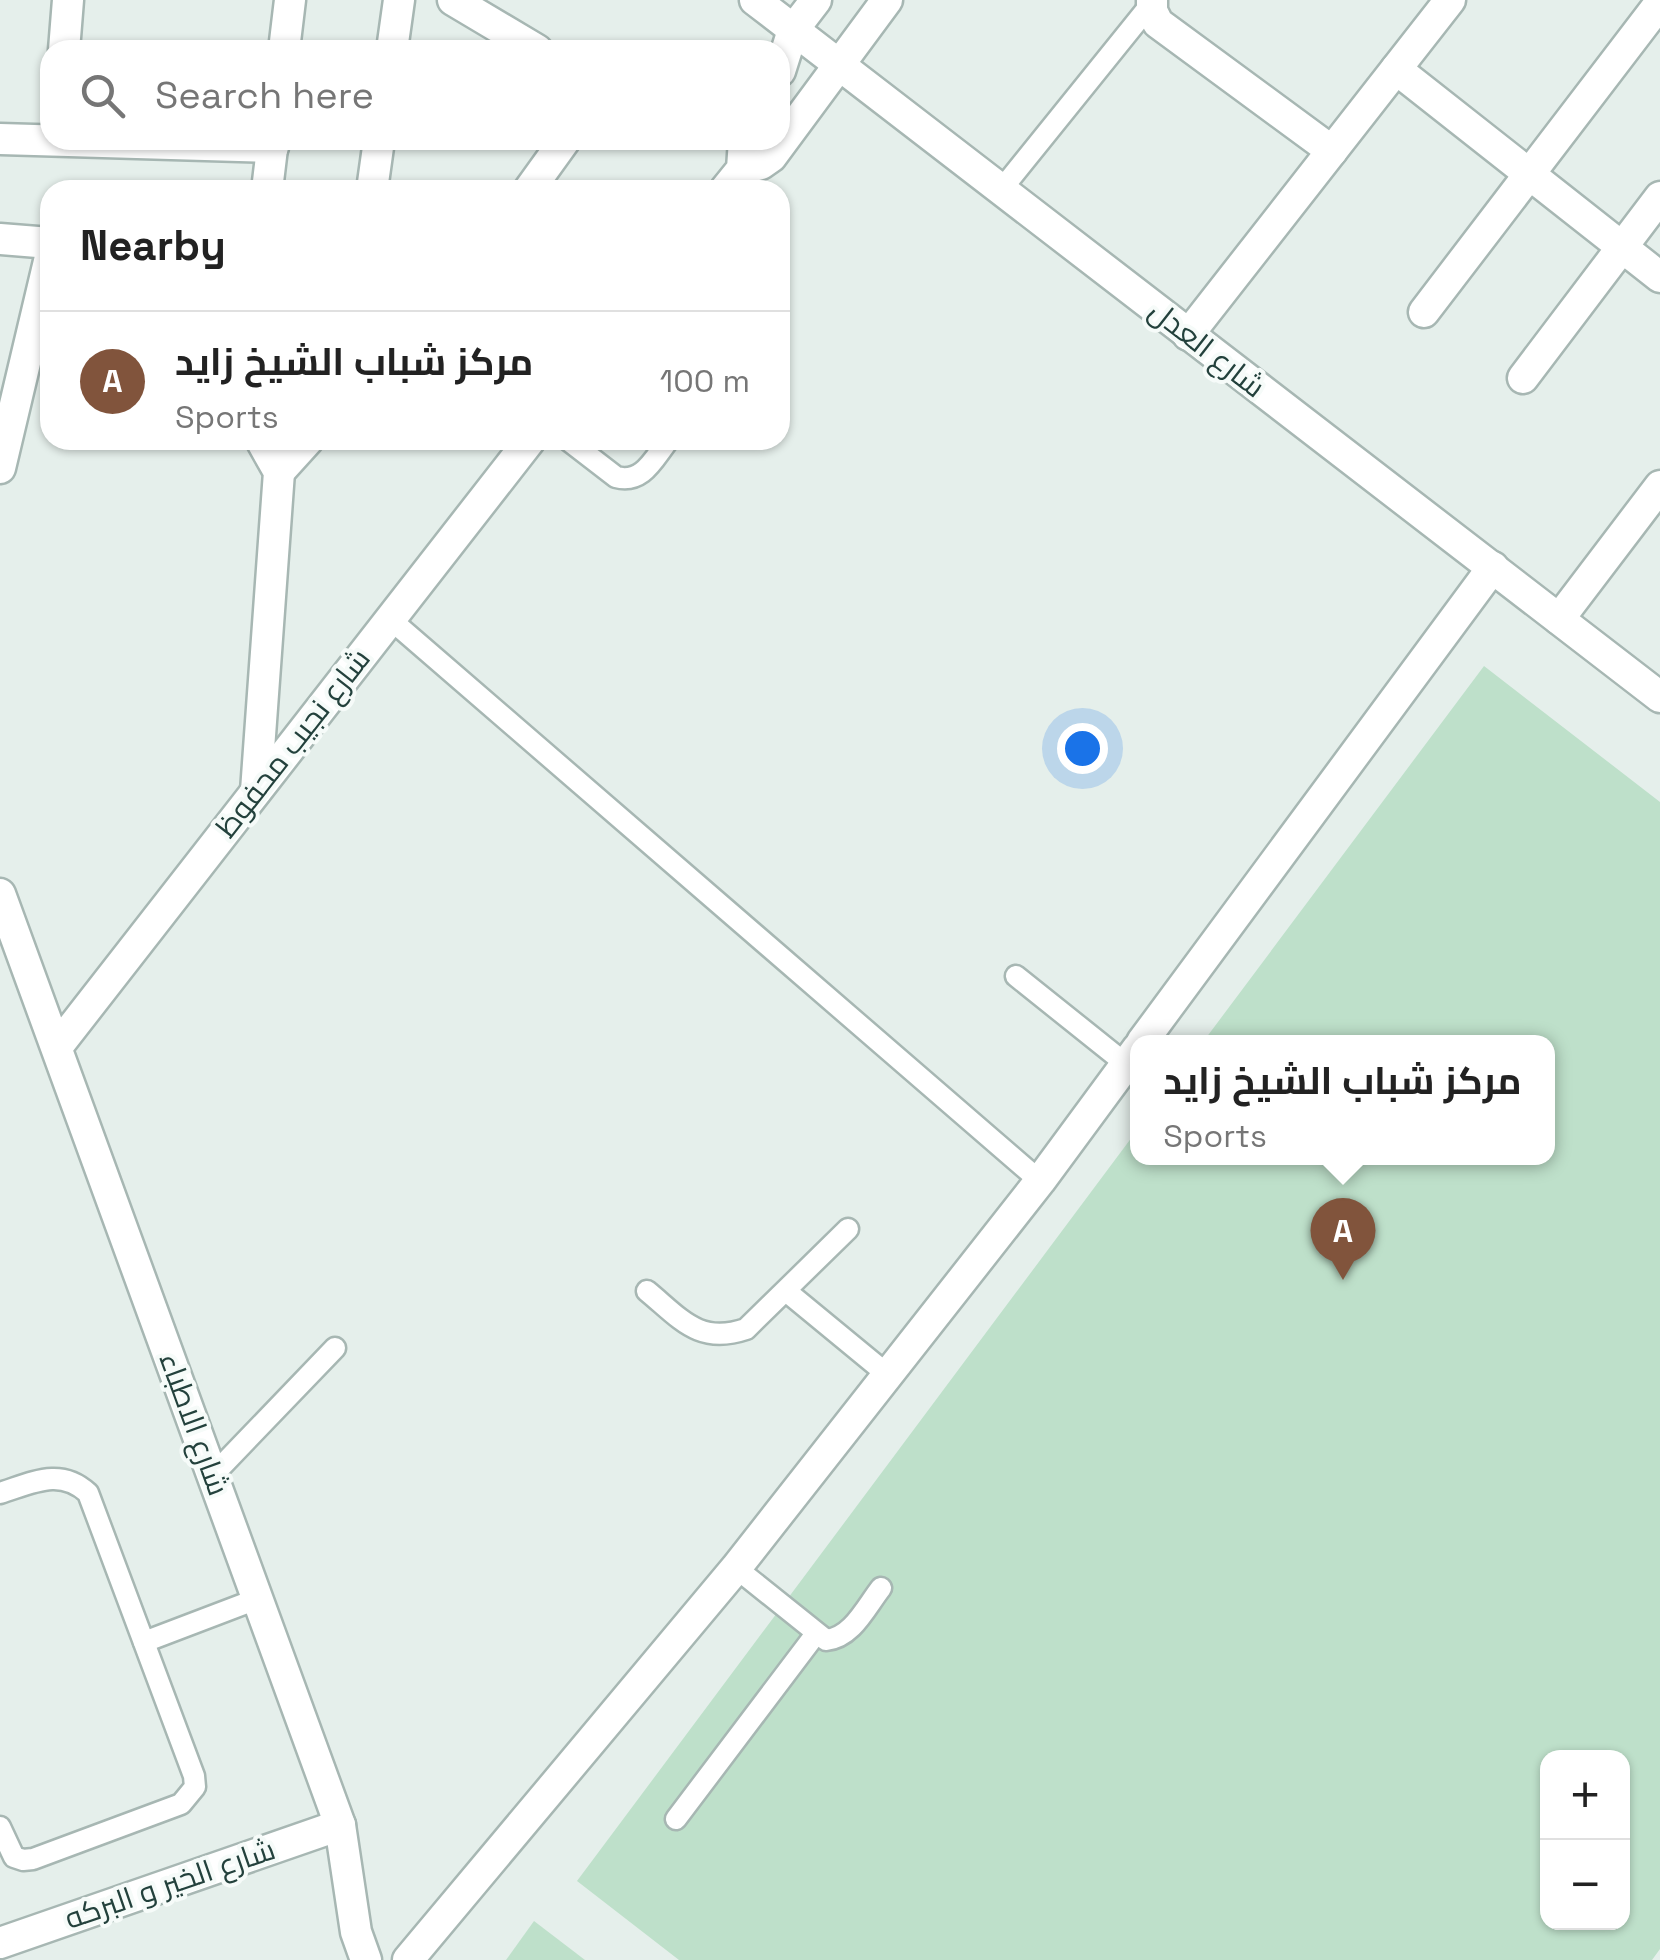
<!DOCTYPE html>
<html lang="en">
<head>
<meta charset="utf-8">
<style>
  body { margin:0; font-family:"Space Grotesk",Cairo,sans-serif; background:#f6f6f6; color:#222 }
  .controls { position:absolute; right:30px; bottom:30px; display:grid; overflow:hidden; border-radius:20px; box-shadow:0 2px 8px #0004 }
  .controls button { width:90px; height:90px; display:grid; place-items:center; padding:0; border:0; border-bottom:2px solid #e0e0e0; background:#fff; color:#222; font:50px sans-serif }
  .you { position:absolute; left:1082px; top:748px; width:35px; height:35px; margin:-25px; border:8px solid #fff; border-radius:50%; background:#1a73e8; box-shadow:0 0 0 15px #1a73e833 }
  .badge { display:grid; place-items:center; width:65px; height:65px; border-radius:50%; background:#81543c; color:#fff; font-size:32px; font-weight:700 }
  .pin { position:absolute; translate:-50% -82px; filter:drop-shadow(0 2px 5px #0008) }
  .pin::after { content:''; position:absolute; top:52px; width:35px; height:30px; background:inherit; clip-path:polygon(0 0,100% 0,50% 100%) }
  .popup { position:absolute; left:1130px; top:1035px; width:425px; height:130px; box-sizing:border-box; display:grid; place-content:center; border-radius:20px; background:#fff; filter:drop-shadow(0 2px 8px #0005); font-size:32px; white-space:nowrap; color:#767676 }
  .popup b { font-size:38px; color:#222 }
  .popup::after { content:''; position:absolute; left:50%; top:100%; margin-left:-20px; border:20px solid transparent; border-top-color:#fff }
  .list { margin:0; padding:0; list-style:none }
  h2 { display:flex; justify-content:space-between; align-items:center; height:130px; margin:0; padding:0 40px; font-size:42px }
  h2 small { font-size:32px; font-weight:400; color:#767676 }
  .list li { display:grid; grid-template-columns:65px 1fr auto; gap:30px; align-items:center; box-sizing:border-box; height:140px; padding:0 40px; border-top:2px solid #e0e0e0 }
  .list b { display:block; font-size:38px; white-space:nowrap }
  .list p { margin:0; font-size:32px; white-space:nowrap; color:#767676 }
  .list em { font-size:32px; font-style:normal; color:#767676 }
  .icon { flex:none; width:55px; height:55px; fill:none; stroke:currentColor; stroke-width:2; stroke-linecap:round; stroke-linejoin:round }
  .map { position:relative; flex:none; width:1660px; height:1960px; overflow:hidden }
  .search { position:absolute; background:#fff; box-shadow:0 2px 8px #0004; left:40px; top:40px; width:750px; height:110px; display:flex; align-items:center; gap:25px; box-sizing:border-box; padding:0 35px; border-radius:30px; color:#767676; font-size:38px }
  .panel { position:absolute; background:#fff; box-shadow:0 2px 8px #0004; left:40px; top:180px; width:750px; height:270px; border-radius:30px }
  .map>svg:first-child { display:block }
  .green { fill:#bee0ca; fill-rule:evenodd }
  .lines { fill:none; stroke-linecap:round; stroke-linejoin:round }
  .lane-casing { stroke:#a7b7b3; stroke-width:25 }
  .street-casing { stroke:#a7b7b3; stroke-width:35 }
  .lane { stroke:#fff; stroke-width:20 }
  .street { stroke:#fff; stroke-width:30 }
  .labels { text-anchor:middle; stroke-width:8; stroke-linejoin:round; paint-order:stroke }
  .street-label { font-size:30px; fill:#23413c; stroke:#f6fbf9 }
</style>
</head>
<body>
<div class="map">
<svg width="1660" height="1960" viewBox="0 0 1660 1960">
  <rect width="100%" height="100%" fill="#e5efeb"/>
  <g class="green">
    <path d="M1484,666L1660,802V1949L1652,1960H679L577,1881L1138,1129V1158H1548V1042H1203ZM1548,1758H1622V1922H1548Z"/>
    <polygon points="534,1921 585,1960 506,1960"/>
  </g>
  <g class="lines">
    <g class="lane-casing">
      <g id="lane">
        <polyline points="1001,190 1151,4"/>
        <path d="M568,440L616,477C642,484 653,460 667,442"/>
        <polyline points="390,619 1040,1181"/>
        <polyline points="1016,976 1126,1064"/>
        <path d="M647,1291C681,1319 699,1345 746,1329L848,1229"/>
        <polyline points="786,1291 888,1375"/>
        <polyline points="213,1475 335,1348"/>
        <path d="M0,1493C32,1483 60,1467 88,1493L194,1776L195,1787L181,1804L33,1859L23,1860L14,1857L0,1827"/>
        <path d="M736,1568L826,1640C852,1638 866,1607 881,1588"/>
        <polyline points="144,1642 257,1599"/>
        <polyline points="676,1819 815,1635"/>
      </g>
    </g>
    <g class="street-casing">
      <g id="street">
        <polyline points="453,0 537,50"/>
        <polyline points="755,0 1660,697"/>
        <polyline points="1152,0 1152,11 1158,23 1332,151"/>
        <polyline points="64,50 68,0"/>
        <polyline points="284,50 290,0"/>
        <polyline points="392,50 399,0"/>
        <polyline points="1396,69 1660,277"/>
        <polyline points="780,71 793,30 816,0"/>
        <polyline points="0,139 273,147"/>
        <polyline points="742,169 761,164 771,157 887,0"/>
        <polyline points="267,190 273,140"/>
        <polyline points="372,190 379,140"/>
        <polyline points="529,190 565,140"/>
        <polyline points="725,190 742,169 744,140"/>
        <polyline points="0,239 50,243"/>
        <polyline points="1424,312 1660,3"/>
        <polyline points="1188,335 1450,0"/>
        <polyline points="1523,378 1660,197"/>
        <polyline points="0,468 50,257"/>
        <polyline points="279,472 308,440"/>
        <polyline points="1559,619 1660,486"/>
        <polyline points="256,791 279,472 261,440"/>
        <polyline points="0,894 340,1825 356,1932 366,1960"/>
        <polyline points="1142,1042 1493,567"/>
        <polyline points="57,1047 530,440"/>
        <polyline points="0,1943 340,1825"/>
        <polyline points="408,1960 736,1568 1040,1181 1138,1048"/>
      </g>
    </g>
    <use href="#lane" class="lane"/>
    <use href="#street" class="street"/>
  </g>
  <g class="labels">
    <g class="street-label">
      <text transform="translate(1207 349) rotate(38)" y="10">شارع العدل</text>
      <text transform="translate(293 743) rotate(-52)" y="10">شارع نجيب محفوظ</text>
      <text transform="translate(194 1424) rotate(70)" y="10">شارع الاطباء</text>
      <text transform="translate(170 1884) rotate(-19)" y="10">شارع الخير و البركه</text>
    </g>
  </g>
</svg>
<div class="controls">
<button>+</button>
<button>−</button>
</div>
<div class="you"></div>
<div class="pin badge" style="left:1343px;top:1280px">A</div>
<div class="popup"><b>مركز شباب الشيخ زايد</b>Sports</div>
<div class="search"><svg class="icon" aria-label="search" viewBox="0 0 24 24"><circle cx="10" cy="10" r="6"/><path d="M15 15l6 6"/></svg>Search here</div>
<section class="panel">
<h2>Nearby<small></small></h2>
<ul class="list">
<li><span class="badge">A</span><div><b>مركز شباب الشيخ زايد</b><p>Sports</p></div><em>100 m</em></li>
</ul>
</section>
</div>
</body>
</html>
